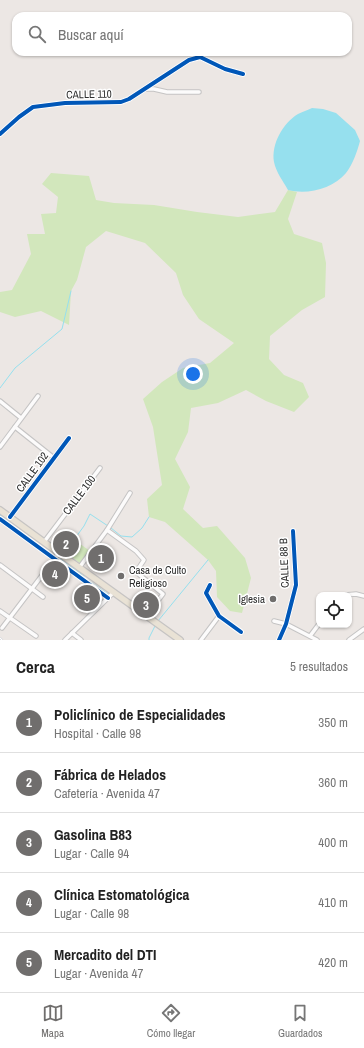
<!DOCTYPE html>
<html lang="es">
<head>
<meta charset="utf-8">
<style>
  body { margin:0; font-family:"Archivo Narrow",sans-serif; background:#f2f2f2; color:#222 }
  .controls { position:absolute; right:12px; bottom:12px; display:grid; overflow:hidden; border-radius:8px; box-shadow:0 1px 3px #0004 }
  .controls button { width:36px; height:36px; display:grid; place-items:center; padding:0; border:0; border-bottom:1px solid #e0e0e0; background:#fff; color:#222; font:20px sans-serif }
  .you { position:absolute; left:193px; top:374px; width:14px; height:14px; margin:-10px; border:3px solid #fff; border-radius:50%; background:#1a73e8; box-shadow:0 0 0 6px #1a73e833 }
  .badge { display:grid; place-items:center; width:26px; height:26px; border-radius:50%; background:#706e6d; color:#fff; font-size:13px; font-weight:700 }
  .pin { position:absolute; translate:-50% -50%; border:2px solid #fff; box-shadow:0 1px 4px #0006 }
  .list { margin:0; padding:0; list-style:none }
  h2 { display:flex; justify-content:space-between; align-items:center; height:52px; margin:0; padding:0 16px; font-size:17px }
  h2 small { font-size:13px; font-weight:400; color:#767676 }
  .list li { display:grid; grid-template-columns:26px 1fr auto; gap:12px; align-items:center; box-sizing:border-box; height:60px; padding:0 16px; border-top:1px solid #e0e0e0 }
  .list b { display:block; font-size:15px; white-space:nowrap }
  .list p { margin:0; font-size:13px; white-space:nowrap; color:#767676 }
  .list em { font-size:13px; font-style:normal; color:#767676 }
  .icon { flex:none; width:22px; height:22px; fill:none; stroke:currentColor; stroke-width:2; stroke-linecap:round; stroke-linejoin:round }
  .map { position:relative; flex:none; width:364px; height:640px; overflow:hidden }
  .search { position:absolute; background:#fff; box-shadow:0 1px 3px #0004; left:12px; right:12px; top:12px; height:44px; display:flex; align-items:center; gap:10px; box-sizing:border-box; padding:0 14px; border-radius:12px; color:#767676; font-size:15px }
  .sheet { height:352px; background:#fff }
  nav { display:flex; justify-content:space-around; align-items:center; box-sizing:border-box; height:56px; border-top:1px solid #e0e0e0; background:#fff; font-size:11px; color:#767676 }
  nav a { display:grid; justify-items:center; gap:2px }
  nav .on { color:#706e6d }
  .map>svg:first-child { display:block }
  .green { fill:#d2e7bc }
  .water { fill:#96e0ee }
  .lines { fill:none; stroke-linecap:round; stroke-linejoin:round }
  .stream { stroke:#96e0ee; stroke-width:1 }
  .street-casing { stroke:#c5c4c4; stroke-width:5.5 }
  .primary-casing { stroke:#c6c4c3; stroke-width:8 }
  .street { stroke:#fcfbfb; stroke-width:3.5 }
  .primary { stroke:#e9e2d5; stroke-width:5.5 }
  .rail-casing { stroke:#dfdfe1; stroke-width:2.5 }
  .rail { stroke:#fff; stroke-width:1; stroke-dasharray:3; stroke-linecap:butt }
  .cycleway-casing { stroke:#fff; stroke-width:6 }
  .cycleway { stroke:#0057b8; stroke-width:4 }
  .poi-dot { fill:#706e6d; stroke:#fff; stroke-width:1.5 }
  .labels { text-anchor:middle; stroke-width:3; stroke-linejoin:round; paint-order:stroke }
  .street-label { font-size:11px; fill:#2d2d2d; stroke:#fff }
  .poi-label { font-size:11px; fill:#2d2d2d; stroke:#fff; text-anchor:start }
</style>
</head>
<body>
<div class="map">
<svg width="364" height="640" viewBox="0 0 364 640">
  <rect width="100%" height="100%" fill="#ece7e4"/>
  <g class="green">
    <polygon points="51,173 89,176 96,200 114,203 154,205 197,212 238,217 275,212 288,190 297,192 288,219 294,234 322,243 326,263 325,297 302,310 270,336 269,359 284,375 303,383 309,397 294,412 266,401 246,390 218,403 191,408 188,432 175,459 190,487 183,509 203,528 217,526 245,558 251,578 242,613 230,611 217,597 216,571 208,560 165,522 149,517 147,499 162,485 153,427 143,399 162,382 183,368 210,363 234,343 199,319 183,295 176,273 145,243 106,231 86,247 77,280 71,291 69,325 41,311 15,317 0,312 0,292 12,290 31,254 27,234 45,234 41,214 56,213 58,197 42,184"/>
    <polygon points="76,541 90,551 81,564 67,554"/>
  </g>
  <path class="water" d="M312,108L323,109L336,113L355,130L360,141C357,152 353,164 346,173C333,189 307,195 288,190C283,181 276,172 274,162C271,144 283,123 298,114C302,112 308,110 312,108Z"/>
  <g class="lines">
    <g class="stream">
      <polyline points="0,388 15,368 62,329 71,291"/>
      <polyline points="0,515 10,523"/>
      <polyline points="111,528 121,536 132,537 142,528 149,517"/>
      <polyline points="41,546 53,555"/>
      <polyline points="65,552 84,526 90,514 108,526"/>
      <polyline points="60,559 84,576"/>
      <polyline points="88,580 108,594"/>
      <polyline points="158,621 208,560"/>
      <polyline points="149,640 149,638 155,626"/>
    </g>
    <g class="street-casing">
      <g id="street">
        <polyline points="145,89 154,89 167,92 199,92"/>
        <polyline points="0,134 19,117 33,107 65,103 121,102 129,99 189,60 200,57 225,69 243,74"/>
        <polyline points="0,401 21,418"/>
        <polyline points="15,427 54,458"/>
        <polyline points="0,447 38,396"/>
        <polyline points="10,517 69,438"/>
        <polyline points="0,519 108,598"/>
        <polyline points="107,530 136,551 144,560 136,572 163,594 147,615"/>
        <polyline points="44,542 100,468"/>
        <polyline points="0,565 43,597"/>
        <polyline points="79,568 107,530 130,493"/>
        <polyline points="210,585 206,593 219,616 241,632"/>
        <polyline points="345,595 356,594 364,596"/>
        <polyline points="0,611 36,636"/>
        <polyline points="274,621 286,624 317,640"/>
        <polyline points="2,628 59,553"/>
        <polyline points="72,633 81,640"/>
        <polyline points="310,636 319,624"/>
        <polyline points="65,640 114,592"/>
        <polyline points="201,640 219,616"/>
        <polyline points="279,640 286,624 296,585 293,531"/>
        <polyline points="349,640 364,629"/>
      </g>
    </g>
    <g class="primary-casing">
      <polyline id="primary" points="0,510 59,553 180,640"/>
    </g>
    <use href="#street" class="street"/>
    <use href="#primary" class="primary"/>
    <g class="rail-casing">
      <polyline id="rail" points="0,638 2,640"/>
    </g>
    <use href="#rail" class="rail"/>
    <g class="cycleway-casing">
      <g id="cycleway">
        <polyline points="0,134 19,117 33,107 65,103 121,102 129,99 189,60 200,57 225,69 243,74"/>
        <polyline points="10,517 69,438"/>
        <polyline points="0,519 108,598"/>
        <polyline points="210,585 206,593 219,616 241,632"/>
        <polyline points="279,640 286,624 296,585 293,531"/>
      </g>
    </g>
    <use href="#cycleway" class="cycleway"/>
  </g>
  <g class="poi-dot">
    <circle cx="121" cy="576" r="4"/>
    <circle cx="273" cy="599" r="4"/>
  </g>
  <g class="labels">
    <g class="street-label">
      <text transform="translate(89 94) rotate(-1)" y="4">CALLE 110</text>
      <text transform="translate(32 472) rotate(-54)" y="4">CALLE 102</text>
      <text transform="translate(79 495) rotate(-53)" y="4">CALLE 100</text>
      <text transform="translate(284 563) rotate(-92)" y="4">CALLE 88 B</text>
    </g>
    <g class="poi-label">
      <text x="129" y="574">Casa de Culto<tspan x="129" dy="13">Religioso</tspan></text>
      <text x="265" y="603" text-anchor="end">Iglesia</text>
    </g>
  </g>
</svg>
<div class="controls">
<button><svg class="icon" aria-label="locate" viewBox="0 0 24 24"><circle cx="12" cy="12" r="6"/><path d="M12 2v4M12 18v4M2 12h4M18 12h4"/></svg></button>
</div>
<div class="you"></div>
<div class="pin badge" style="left:101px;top:558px">1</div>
<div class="pin badge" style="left:66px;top:544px">2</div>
<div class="pin badge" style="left:146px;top:605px">3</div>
<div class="pin badge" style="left:55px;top:574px">4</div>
<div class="pin badge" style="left:87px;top:598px">5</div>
<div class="search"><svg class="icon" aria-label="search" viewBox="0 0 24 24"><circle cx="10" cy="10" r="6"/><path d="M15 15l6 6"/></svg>Buscar aquí</div>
</div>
<section class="sheet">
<h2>Cerca<small>5 resultados</small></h2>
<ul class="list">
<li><span class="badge">1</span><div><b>Policlínico de Especialidades</b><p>Hospital · Calle 98</p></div><em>350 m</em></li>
<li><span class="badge">2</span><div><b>Fábrica de Helados</b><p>Cafetería · Avenida 47</p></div><em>360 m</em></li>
<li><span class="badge">3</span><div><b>Gasolina B83</b><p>Lugar · Calle 94</p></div><em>400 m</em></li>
<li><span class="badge">4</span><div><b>Clínica Estomatológica</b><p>Lugar · Calle 98</p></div><em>410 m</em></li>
<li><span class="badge">5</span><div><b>Mercadito del DTI</b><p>Lugar · Avenida 47</p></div><em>420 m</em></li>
</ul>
</section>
<nav>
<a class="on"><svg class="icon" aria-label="map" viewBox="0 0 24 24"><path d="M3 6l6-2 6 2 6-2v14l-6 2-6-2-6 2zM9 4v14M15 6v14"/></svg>Mapa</a>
<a><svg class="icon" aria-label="directions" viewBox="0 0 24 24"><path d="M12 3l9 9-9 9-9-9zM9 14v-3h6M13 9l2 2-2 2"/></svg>Cómo llegar</a>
<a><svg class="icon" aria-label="saved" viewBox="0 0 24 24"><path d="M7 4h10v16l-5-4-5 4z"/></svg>Guardados</a>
</nav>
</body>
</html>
